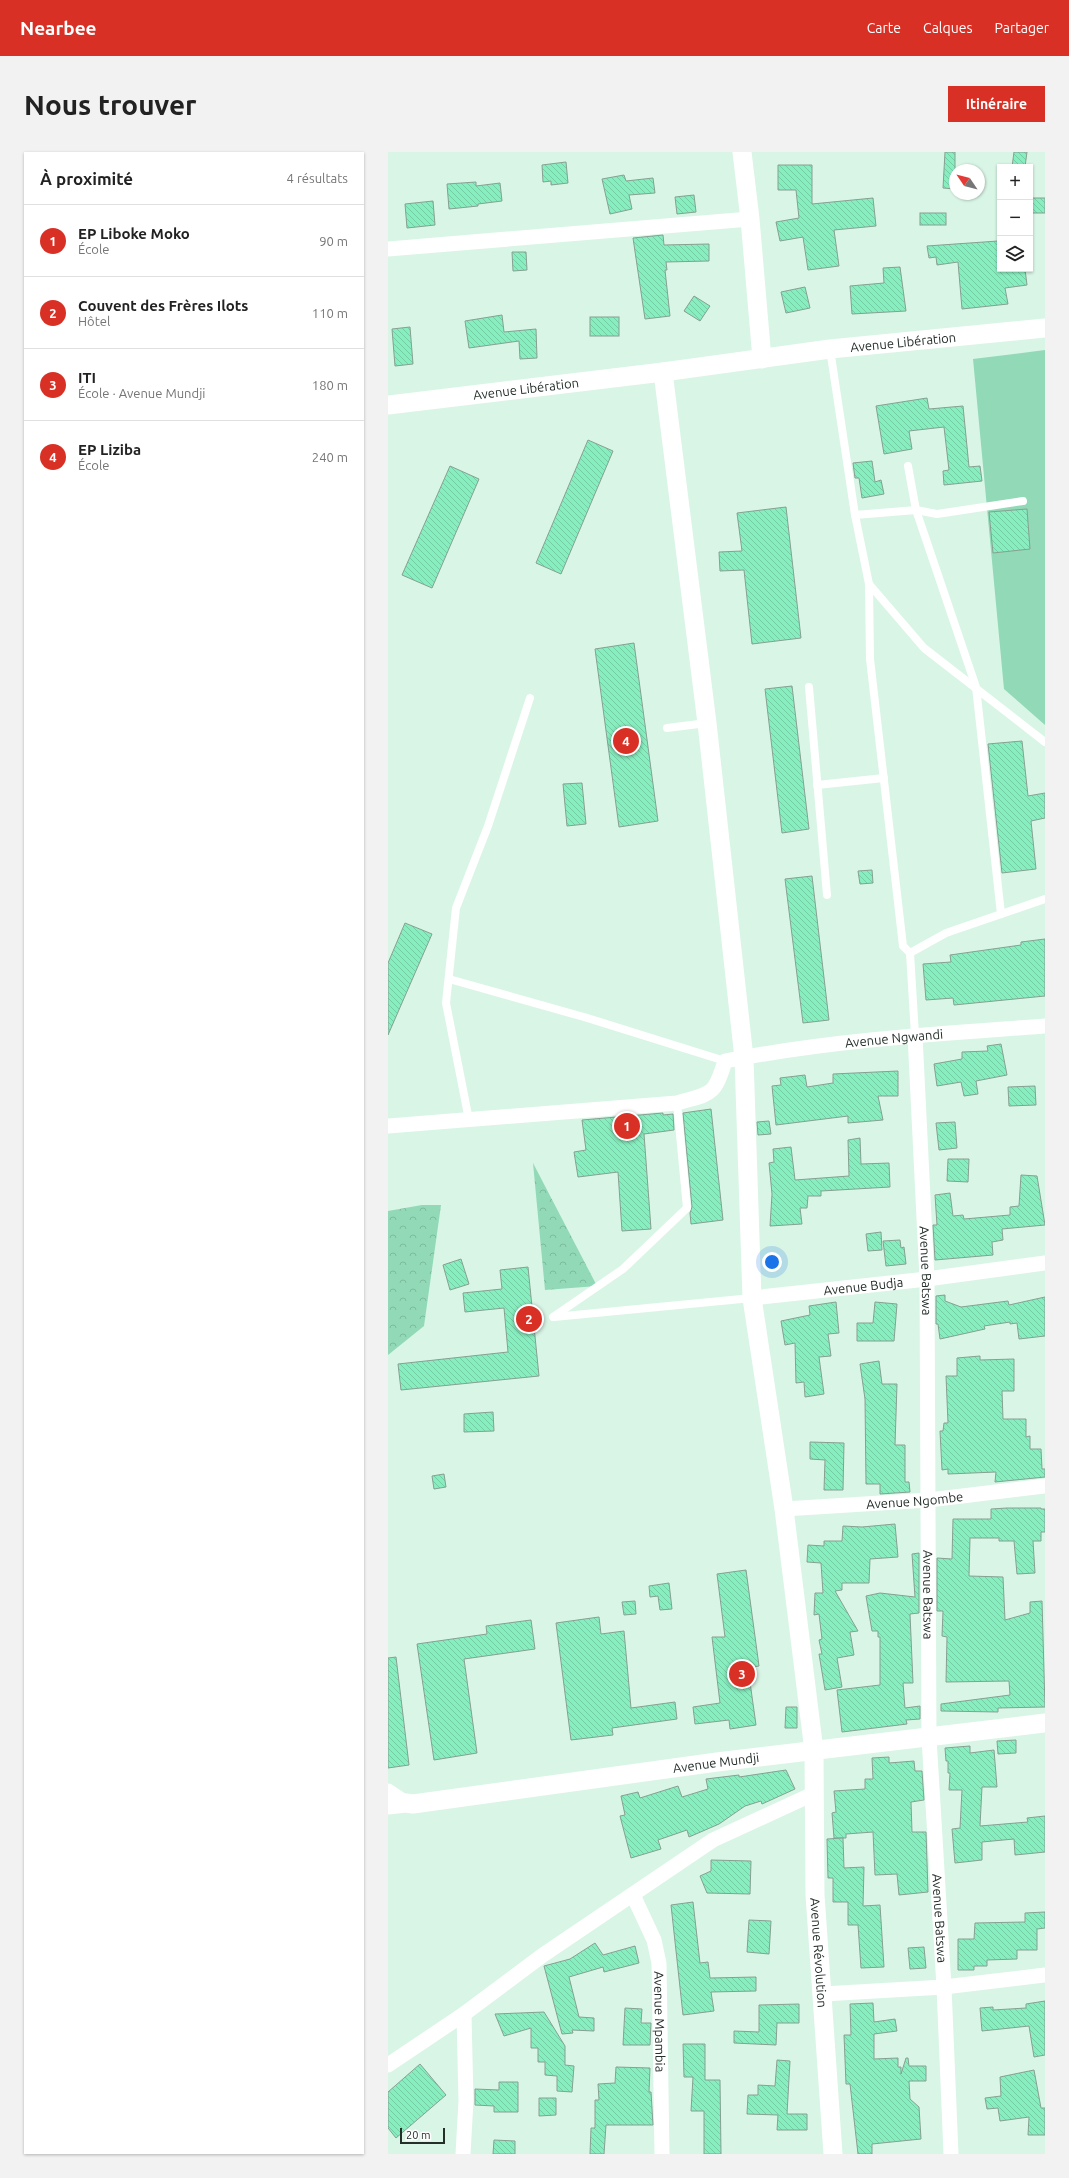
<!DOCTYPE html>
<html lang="fr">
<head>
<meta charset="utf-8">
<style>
  body { margin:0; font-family:Ubuntu,sans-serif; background:#f2f2f2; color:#222 }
  .controls { position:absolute; right:12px; top:12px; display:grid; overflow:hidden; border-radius:0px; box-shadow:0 1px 3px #0004 }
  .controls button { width:36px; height:36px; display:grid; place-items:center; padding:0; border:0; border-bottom:1px solid #e0e0e0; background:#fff; color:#222; font:20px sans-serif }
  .compass { position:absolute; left:561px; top:12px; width:36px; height:36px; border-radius:50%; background:#fff; box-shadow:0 1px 3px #0004; rotate:305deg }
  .scale { position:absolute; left:12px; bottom:10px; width:45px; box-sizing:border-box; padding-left:4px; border:2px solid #252f2a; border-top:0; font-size:11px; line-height:14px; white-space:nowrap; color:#252f2a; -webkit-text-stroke:3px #fff; paint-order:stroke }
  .you { position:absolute; left:384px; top:1110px; width:14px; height:14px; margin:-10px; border:3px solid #fff; border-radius:50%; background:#1a73e8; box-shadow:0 0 0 6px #1a73e833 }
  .badge { display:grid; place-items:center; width:26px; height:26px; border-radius:50%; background:#d93025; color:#fff; font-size:13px; font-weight:700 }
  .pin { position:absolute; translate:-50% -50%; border:2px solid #fff; box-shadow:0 1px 4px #0006 }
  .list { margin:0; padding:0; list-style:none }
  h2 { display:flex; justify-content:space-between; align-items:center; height:52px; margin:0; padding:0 16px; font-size:17px }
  h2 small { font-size:13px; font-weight:400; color:#767676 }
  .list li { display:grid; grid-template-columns:26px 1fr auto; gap:12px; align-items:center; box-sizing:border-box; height:72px; padding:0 16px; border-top:1px solid #e0e0e0 }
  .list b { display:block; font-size:15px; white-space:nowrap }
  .list p { margin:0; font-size:13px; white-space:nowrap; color:#767676 }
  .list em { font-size:13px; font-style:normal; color:#767676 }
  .icon { flex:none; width:22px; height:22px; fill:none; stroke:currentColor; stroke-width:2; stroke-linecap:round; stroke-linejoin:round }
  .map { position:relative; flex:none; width:657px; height:2002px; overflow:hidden; border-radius:0px }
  header { display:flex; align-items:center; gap:24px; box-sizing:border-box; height:56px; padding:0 20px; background:#d93025; color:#fff }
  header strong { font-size:19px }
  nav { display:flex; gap:22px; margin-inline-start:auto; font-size:14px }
  .intro { display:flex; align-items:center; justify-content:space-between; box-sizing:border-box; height:96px; padding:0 24px }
  h1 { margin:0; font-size:28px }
  .button { padding:10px 18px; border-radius:0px; background:#d93025; color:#fff; font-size:14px; font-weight:700 }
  main { display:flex; gap:24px; padding:0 24px }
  aside { flex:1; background:#fff; border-radius:0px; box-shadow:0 1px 3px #0004 }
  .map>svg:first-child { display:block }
  .forest { fill:url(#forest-crowns) }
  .park { fill:#91d9b7 }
  .building { fill:url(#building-back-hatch); stroke:#86a092 }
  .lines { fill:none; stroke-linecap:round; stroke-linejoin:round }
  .service { stroke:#fff; stroke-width:8 }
  .minor { stroke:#fff; stroke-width:15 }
  .tertiary { stroke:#fff; stroke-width:19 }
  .labels { text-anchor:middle; stroke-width:3.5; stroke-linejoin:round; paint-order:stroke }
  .street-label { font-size:13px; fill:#252f2a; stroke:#fff }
</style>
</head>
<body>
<header>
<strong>Nearbee</strong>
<nav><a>Carte</a><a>Calques</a><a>Partager</a></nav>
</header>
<div class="intro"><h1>Nous trouver</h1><a class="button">Itinéraire</a></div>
<main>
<aside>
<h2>À proximité<small>4 résultats</small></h2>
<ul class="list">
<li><span class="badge">1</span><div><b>EP Liboke Moko</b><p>École</p></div><em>90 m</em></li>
<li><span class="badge">2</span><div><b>Couvent des Frères Ilots</b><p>Hôtel</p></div><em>110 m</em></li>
<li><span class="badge">3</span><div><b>ITI</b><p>École · Avenue Mundji</p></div><em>180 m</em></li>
<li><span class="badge">4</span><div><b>EP Liziba</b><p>École</p></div><em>240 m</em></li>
</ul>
</aside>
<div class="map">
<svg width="657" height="2002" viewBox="0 0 657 2002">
  <defs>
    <pattern id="forest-crowns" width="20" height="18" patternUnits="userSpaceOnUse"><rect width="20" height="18" fill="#91d9b7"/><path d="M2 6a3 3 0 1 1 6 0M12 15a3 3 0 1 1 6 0" fill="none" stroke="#7dbb9e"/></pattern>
    <pattern id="building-back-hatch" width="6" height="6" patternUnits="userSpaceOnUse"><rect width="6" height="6" fill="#87eebf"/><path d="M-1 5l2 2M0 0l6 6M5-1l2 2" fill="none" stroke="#74cca4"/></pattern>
  </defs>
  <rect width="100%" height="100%" fill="#d9f5e6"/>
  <g class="forest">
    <polygon points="145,1011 209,1134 157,1138"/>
    <polygon points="34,1053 53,1053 36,1174 0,1203 0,1059"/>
  </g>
  <polygon class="park" points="657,198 657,573 616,537 585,207"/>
  <g class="building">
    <polygon points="557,0 567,0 567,37 555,36"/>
    <polygon points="626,0 639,0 637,15 624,15"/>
    <polygon points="178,10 180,31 163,33 163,29 155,30 154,13"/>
    <polygon points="390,13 424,13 424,52 485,46 488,74 446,78 451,114 420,118 415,85 392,89 388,70 411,66 408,38 390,38"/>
    <polygon points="236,23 238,29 265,26 267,41 241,43 244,57 222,62 214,27"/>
    <polygon points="88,30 88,34 112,31 114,49 90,52 90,54 61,57 59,32"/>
    <polygon points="306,43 308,60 289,62 287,45"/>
    <polygon points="643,46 657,46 657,61 642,61"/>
    <polygon points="45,49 47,73 19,76 17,52"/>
    <rect x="532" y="61" width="26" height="12"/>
    <polygon points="275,83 276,93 321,92 321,109 278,110 279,118 277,118 282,164 257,167 245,86"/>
    <polygon points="610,89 612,117 637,117 639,133 617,136 620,152 574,157 570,110 549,113 548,105 541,106 539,94"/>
    <polygon points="124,100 138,100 139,118 125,119"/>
    <polygon points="512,115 518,159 464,162 462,134 496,131 495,116"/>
    <polygon points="417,135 422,156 398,161 393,140"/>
    <polygon points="306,144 322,154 312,169 296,159"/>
    <polygon points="114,163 116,180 148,177 149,206 132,207 131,189 81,196 77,169"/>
    <rect x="202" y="165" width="29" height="19"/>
    <polygon points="22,175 25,212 7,214 4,177"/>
    <polygon points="539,246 541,257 575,254 581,315 592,314 594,329 556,333 555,319 561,318 556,275 521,279 524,297 496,302 488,254"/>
    <polygon points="200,288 225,299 173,422 148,411"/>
    <polygon points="484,309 487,330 493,328 496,342 474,346 471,326 467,326 465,311"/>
    <polygon points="62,314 91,327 44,436 14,423"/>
    <polygon points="398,355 413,486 364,492 356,418 332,419 331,400 354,399 349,361"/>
    <polygon points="639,357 642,397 605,401 601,360"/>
    <polygon points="246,491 270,669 231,675 207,497"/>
    <polygon points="404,534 421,677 394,681 377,537"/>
    <polygon points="634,589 640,644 657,641 657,666 643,669 648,717 614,721 600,592"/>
    <polygon points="194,631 198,672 179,674 175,632"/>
    <polygon points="484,718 485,731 472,732 470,719"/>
    <polygon points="424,724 441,868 415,871 397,727"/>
    <polygon points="17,771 44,782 0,883 0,811"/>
    <polygon points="657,787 657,844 566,853 565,846 538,848 535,812 563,810 562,803 633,793 633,790"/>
    <polygon points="613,892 619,923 588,929 590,942 576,944 573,930 549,934 546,912 574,907 574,900 600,899 599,894"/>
    <polygon points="510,919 510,944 490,944 495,968 460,971 460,964 388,973 384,934 393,933 392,926 417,923 419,935 445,931 445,922"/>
    <polygon points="647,934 648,953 621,954 620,935"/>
    <polygon points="323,957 335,1068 303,1072 302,1061 304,1055 295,961"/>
    <polygon points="275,961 275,963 285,962 286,978 256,982 263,1077 234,1079 230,1020 190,1025 186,1000 198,998 194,968"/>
    <polygon points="381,969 383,982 370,983 369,970"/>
    <polygon points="567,970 569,996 551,998 548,971"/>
    <polygon points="472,986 473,1012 501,1011 502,1035 433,1039 433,1044 420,1044 419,1056 412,1056 414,1072 382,1074 384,1042 381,1011 386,1010 385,997 403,995 407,1028 461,1024 460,988"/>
    <polygon points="560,1007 581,1007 580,1030 559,1029"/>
    <polygon points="633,1023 649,1024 657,1073 614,1077 615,1088 604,1090 605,1103 547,1108 545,1073 549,1073 547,1043 562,1041 565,1064 575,1063 576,1067 622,1063 622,1055 631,1054"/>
    <polygon points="493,1080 494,1098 480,1099 478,1082"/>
    <polygon points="512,1088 513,1096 516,1095 518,1112 498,1114 495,1089"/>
    <polygon points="73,1107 81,1132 62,1138 55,1113"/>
    <polygon points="140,1115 151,1224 13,1238 10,1212 120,1200 116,1156 77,1160 75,1141 114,1137 112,1118"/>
    <polygon points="557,1143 557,1149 573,1155 620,1149 621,1153 657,1145 657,1184 631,1187 629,1171 622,1172 622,1170 596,1174 597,1177 552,1187 550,1172 548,1172 548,1144"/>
    <polygon points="448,1150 451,1181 440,1182 443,1204 431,1205 436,1242 417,1245 416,1230 408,1231 407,1191 397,1193 393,1169 422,1163 421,1154"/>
    <polygon points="487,1150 509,1152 506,1189 469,1189 469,1171 485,1171"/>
    <polygon points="592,1204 592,1208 626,1207 626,1239 614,1239 615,1267 638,1267 638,1285 642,1284 642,1297 653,1297 654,1317 657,1317 657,1325 607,1330 608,1320 560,1322 560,1317 554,1318 552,1279 555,1279 556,1271 560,1271 558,1224 569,1224 569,1206"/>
    <polygon points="491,1209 494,1232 509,1232 507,1293 517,1293 517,1330 521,1330 522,1340 492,1342 492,1332 478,1332 477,1247 472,1212"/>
    <polygon points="105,1260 106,1279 76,1280 76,1262"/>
    <polygon points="422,1290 456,1291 455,1338 436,1338 437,1308 422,1307"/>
    <polygon points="56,1322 58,1335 46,1337 44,1324"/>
    <polygon points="619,1356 653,1356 653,1357 657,1357 657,1380 653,1380 653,1389 645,1389 647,1421 629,1422 626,1389 611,1389 611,1386 582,1386 581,1424 615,1425 617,1468 642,1461 642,1450 654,1449 657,1555 610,1556 610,1560 553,1559 553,1552 622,1543 621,1529 558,1530 559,1485 554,1484 555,1459 549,1459 549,1406 564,1407 565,1367 603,1367 603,1357"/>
    <polygon points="507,1372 510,1405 482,1407 481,1431 454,1431 454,1438 447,1439 470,1479 462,1480 466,1503 449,1506 454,1535 437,1538 431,1502 434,1502 431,1488 434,1487 431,1462 426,1463 427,1441 435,1441 433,1411 419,1410 420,1393 436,1394 436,1389 454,1389 455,1374 474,1375"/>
    <polygon points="531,1401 531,1461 522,1462 525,1531 515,1531 517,1556 532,1554 532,1567 518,1568 519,1572 454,1580 449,1538 492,1533 492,1485 490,1485 490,1479 484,1479 478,1444 492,1441 527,1445 524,1402"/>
    <polygon points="358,1418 371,1514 360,1516 368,1573 342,1577 341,1568 307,1572 305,1555 332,1551 324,1485 337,1485 329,1422"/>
    <polygon points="281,1431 284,1457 272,1458 270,1444 262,1445 261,1434"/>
    <polygon points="247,1449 248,1462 236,1463 234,1450"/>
    <polygon points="211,1465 213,1482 236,1479 243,1556 287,1550 289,1567 224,1576 225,1583 183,1588 168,1471"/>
    <polygon points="143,1468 147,1497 76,1507 89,1601 46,1608 29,1492 99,1482 98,1474"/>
    <polygon points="8,1505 21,1613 0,1616 0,1506"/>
    <polygon points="398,1555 409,1555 409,1576 397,1576"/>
    <polygon points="628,1588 628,1601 610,1602 609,1589"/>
    <polygon points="582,1594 582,1601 606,1598 609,1635 594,1635 592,1674 640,1670 639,1666 657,1664 657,1700 627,1703 626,1687 594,1690 594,1708 567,1711 564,1677 572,1676 574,1638 561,1638 562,1621 560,1621 560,1609 558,1609 557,1596"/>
    <polygon points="501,1605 501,1611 526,1609 527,1619 534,1619 536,1648 523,1650 524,1680 538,1680 540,1740 511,1743 509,1722 487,1723 485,1680 458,1682 458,1686 446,1686 444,1661 448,1660 446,1639 477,1637 477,1627 485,1627 484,1606"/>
    <polygon points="398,1618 407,1637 374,1652 373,1649 357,1654 331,1672 301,1685 299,1678 270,1688 273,1697 243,1706 232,1664 237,1663 233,1644 250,1640 252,1646 290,1634 294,1645 320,1637 318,1627 351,1623 351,1625"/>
    <polygon points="455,1686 456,1716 476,1715 475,1754 492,1753 496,1815 473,1816 470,1773 460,1773 460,1750 445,1750 445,1726 440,1726 439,1687"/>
    <polygon points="323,1708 363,1709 362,1742 319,1741 312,1724 323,1719"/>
    <polygon points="305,1750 312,1811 320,1810 322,1826 368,1825 368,1839 323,1840 326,1859 295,1863 283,1753"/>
    <polygon points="657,1760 657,1776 649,1777 649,1798 629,1798 629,1807 599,1808 599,1814 586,1814 586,1818 570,1818 570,1787 586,1787 587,1771 637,1770 637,1761"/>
    <polygon points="361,1768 383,1769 381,1802 359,1800"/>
    <polygon points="207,1791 215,1803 247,1794 251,1811 216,1820 215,1815 181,1825 191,1865 206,1866 206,1879 184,1878 185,1881 174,1882 156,1814 182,1807"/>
    <polygon points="536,1795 538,1816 522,1817 520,1796"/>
    <polygon points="657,1849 657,1903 646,1905 641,1874 594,1879 592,1856 605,1855 605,1858 638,1856 638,1852"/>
    <polygon points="485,1851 486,1870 507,1867 509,1879 486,1882 486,1907 510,1906 510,1915 513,1915 513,1922 518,1906 520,1906 521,1914 538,1914 538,1929 521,1929 522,1947 531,1955 533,1987 484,1992 484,2002 470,2002 462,1932 458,1932 456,1883 463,1883 462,1852"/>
    <polygon points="411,1852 411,1871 389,1871 388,1893 346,1891 346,1879 371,1880 371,1853"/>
    <polygon points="237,1856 254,1857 253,1871 263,1871 262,1893 235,1893"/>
    <polygon points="156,1860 177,1894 177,1913 186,1914 184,1940 169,1939 169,1924 157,1923 157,1910 150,1910 150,1896 143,1896 143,1876 116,1884 107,1862"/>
    <polygon points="295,1892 317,1892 317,1928 332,1928 333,2002 316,2002 316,1959 303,1959 305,1925 296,1925"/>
    <polygon points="389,1908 402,1909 399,1962 419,1962 419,1978 389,1978 390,1963 359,1962 360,1943 370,1943 370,1933 387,1934"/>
    <polygon points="32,1912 58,1943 8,1986 0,1976 0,1940"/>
    <polygon points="228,1915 262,1916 261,1940 263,1940 265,1973 218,1973 216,2002 202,2002 203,1976 207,1976 207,1948 211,1948 210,1932 227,1931"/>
    <polygon points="646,1918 653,1956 657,1956 657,1983 640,1983 641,1965 612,1969 610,1956 599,1957 597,1946 613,1944 612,1925"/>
    <polygon points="111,1930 130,1930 130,1960 106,1960 106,1954 87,1953 87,1937 111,1938"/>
    <polygon points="151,1946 168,1946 168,1963 151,1964"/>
    <polygon points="106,1988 127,1989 127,2002 105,2002"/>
  </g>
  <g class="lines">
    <g class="service">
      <polyline points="442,197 467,363 481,432 482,507 515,794 522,801 527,883"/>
      <polyline points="520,314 528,358 588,535 613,762"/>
      <polyline points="467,363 528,358 549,362 635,349"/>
      <polyline points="481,432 536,496 657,590"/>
      <polyline points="421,535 439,743"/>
      <polyline points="279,576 319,571"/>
      <polyline points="429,633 496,626"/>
      <polyline points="522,801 558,781 657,747"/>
      <polyline points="61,827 196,865 337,909"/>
      <polyline points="81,968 58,851 68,756 100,674 142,546"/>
      <polyline points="165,1165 235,1117 299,1056 289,951"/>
      <polyline points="166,1165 364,1146"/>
    </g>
    <g class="minor">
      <polyline points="0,97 362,67"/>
      <path id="s1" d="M527,883L539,1127L541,1586L556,1835L563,2002"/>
      <path id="s2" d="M0,974L289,951C323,941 326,945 337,909C443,888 550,882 657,874"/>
      <path id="s3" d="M364,1146L539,1127L657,1111"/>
      <path id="s4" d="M396,1357L541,1348L657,1334"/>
      <polyline points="0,1639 18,1651"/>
      <path id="s5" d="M245,1743L266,1788L271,1811L274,2002"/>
      <polyline points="435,1842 556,1835 657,1823"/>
      <polyline points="0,1913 76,1862 155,1803 325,1688 425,1642"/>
      <polyline points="75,2002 78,1949 76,1862"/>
    </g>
    <g class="tertiary">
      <polyline points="354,0 362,67 374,207"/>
      <path id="s6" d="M275,220L319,571L356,906L364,1146L396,1357L426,1599L427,1743L445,2002"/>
      <path id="s7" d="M0,253L275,220L442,197L657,176"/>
      <path id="s8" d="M0,1653L18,1651L25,1652L329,1610L657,1571"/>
    </g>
  </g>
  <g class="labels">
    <g class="street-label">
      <text dy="5" stroke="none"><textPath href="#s7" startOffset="519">Avenue Libération</textPath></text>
      <text dy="5" stroke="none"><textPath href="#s7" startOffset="139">Avenue Libération</textPath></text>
      <text dy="5" stroke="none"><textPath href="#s2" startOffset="530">Avenue Ngwandi</textPath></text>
      <text dy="5" stroke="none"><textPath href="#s1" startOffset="236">Avenue Batswa</textPath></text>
      <text dy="5" stroke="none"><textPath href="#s3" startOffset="112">Avenue Budja</textPath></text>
      <text dy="5" stroke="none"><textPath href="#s4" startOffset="131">Avenue Ngombe</textPath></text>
      <text dy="5" stroke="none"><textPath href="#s1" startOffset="560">Avenue Batswa</textPath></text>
      <text dy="5" stroke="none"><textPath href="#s8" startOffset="331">Avenue Mundji</textPath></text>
      <text dy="5" stroke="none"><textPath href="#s1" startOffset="884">Avenue Batswa</textPath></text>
      <text dy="5" stroke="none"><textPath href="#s6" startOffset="1590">Avenue Révolution</textPath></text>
      <text dy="5" stroke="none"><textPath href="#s5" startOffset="132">Avenue Mpambia</textPath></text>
    </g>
  </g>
</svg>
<div class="controls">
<button>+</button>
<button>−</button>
<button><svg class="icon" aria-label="layers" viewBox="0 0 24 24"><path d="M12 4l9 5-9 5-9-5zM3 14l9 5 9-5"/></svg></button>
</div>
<svg class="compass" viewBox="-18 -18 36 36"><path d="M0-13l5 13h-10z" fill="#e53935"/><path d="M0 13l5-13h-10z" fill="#767676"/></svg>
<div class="scale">20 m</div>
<div class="you"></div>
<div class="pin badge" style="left:239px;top:974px">1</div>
<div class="pin badge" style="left:141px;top:1167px">2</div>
<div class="pin badge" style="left:354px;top:1522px">3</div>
<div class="pin badge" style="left:238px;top:589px">4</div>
</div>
</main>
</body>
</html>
